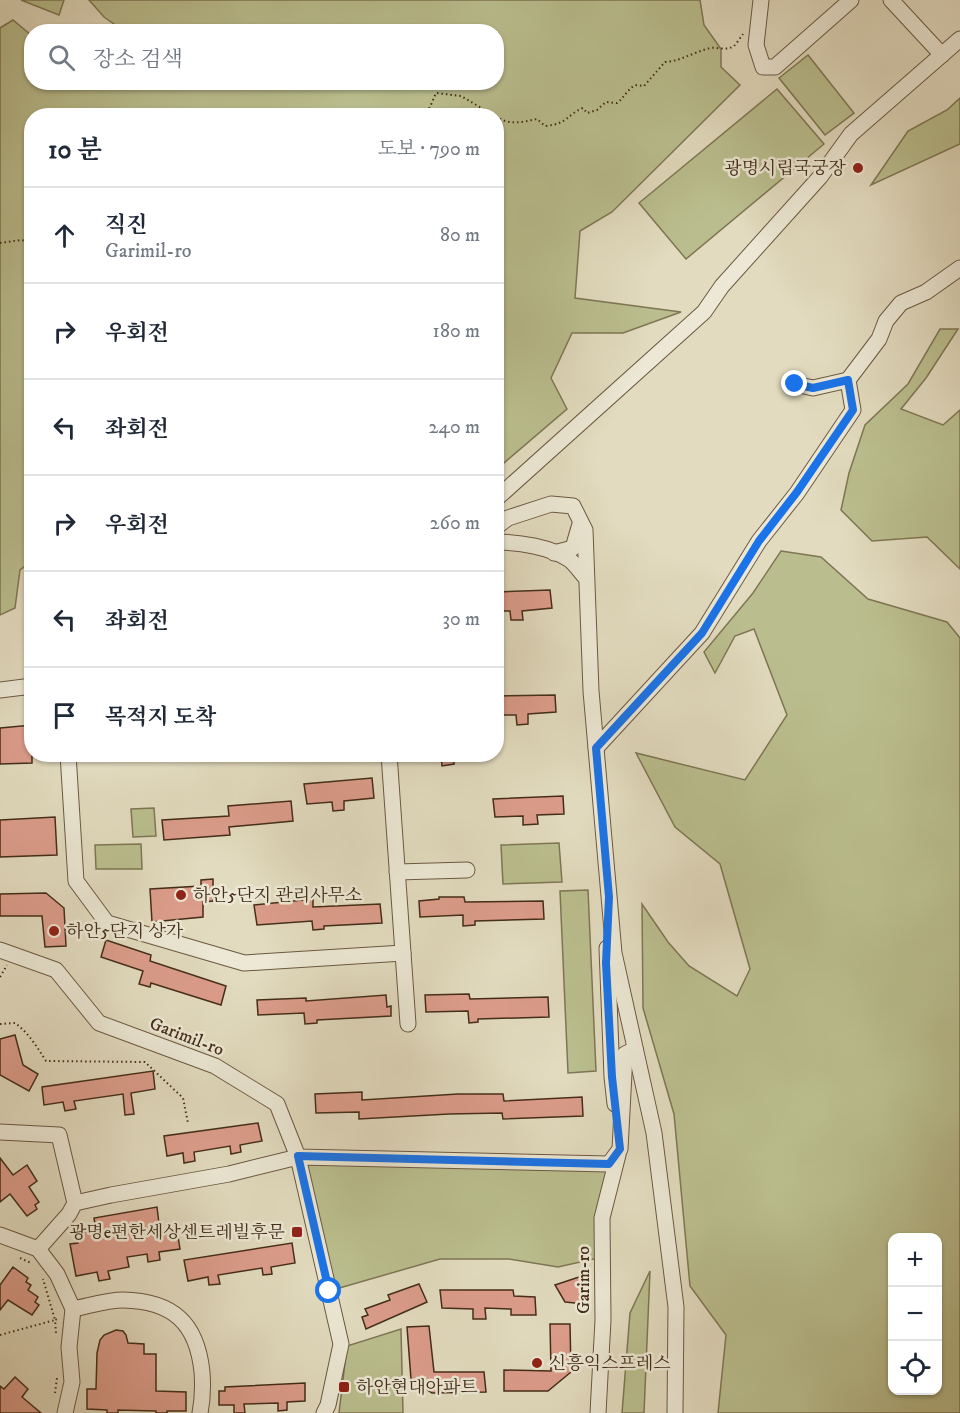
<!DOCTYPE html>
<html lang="ko">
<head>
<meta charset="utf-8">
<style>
  body { margin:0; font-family:"IM FELL DW Pica","Noto Serif KR",serif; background:#f2f2f3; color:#1f2937 }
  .controls { position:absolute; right:18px; bottom:18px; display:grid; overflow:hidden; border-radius:12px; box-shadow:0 2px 4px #0004 }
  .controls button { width:54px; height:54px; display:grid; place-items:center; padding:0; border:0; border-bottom:2px solid #e0e1e3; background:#fff; color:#1f2937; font:30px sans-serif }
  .stop { position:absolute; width:18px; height:18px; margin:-14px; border:4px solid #1a73e8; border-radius:50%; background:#fff }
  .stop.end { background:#1a73e8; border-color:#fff; box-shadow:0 2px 6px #0008 }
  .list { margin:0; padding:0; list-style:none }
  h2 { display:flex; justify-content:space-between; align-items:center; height:78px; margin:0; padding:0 24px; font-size:26px }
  h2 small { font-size:20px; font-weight:400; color:#747a83 }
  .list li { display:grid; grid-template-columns:39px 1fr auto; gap:18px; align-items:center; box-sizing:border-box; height:96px; padding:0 24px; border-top:2px solid #e0e1e3 }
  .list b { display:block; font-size:22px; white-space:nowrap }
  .list p { margin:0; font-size:20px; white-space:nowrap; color:#747a83 }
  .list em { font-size:20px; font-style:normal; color:#747a83 }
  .icon { flex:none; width:33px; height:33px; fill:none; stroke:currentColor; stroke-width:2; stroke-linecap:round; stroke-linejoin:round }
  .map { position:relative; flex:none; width:960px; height:1413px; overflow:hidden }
  .search { position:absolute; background:#fff; box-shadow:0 2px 4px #0004; left:24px; top:24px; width:480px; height:66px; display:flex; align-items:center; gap:15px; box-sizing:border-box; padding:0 21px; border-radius:24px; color:#747a83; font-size:22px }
  .panel { position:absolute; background:#fff; box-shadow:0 2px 4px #0004; left:24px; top:108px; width:480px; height:654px; border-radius:24px }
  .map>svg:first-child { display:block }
  .green { fill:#babe8e; stroke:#7f7654; stroke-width:1.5; fill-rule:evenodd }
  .building { fill:#dc9d8b; stroke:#442d19; stroke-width:1.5 }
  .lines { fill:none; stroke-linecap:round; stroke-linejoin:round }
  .minor-casing { stroke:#6c5842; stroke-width:17 }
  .path { stroke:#442d19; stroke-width:2; stroke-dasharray:1.5 3; stroke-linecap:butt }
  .minor { stroke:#ece8d5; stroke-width:15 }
  .route { stroke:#1a73e8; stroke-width:8 }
  .poi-dot { fill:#8f2418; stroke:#ece8d5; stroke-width:2 }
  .labels { text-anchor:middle; stroke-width:5; stroke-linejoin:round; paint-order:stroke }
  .poi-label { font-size:18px; fill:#442d19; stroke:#ece8d5; text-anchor:start }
  .street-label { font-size:18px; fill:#442d19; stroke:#ece8d5 }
</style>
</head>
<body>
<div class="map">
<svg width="960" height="1413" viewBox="0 0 960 1413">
  <rect width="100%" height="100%" fill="#e2dbbf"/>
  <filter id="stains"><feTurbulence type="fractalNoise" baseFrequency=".00333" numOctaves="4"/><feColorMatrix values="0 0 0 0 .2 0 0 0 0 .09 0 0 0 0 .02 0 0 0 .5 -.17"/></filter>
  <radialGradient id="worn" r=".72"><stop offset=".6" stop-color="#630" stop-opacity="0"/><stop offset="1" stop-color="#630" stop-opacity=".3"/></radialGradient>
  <g class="green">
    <polygon points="21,0 64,0 59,15"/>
    <polygon points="89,0 700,0 704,25 721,49 721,67 740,85 612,212 580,231 575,298 681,312 623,333 572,333 551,378 567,409 497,469 496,116 32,116 31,562 20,570 15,608 0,615 0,28 13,20 31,35 32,82 496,82 496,32 124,31 104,17"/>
    <polygon points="808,55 854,113 825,135 779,78"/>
    <polygon points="777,89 824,144 686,259 639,203"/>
    <polygon points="960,98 960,144 871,185 908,131 947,110"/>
    <polygon points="940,329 958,329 926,378 901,409 943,425 960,410 960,569 927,537 872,541 841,510 849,473 865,425 908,384"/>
    <path d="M781,551L821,557L868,599L947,622L960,638V1413H718L726,1335L690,1286L674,1114L643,1008L642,904L668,942L689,966L737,996L750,969L720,864L675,827L636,753L745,780L787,715L754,629L735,636L715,673L704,652L753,593ZM892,1238H938V1390H892Z"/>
    <polygon points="154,808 156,836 133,837 131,809"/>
    <polygon points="559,843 562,882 503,884 501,845"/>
    <polygon points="141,844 142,869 96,869 95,845"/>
    <polygon points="588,890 596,1071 568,1073 560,891"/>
    <polygon points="298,1157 609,1164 603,1257 558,1267 509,1259 440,1259 329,1291"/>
    <polygon points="650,1271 644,1413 622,1413 630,1313"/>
    <polygon points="401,1329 403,1413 339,1413 347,1346"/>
  </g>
  <g class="building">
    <polygon points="550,590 552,608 522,611 523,620 511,620 510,611 496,611 496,592"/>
    <polygon points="555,695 556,712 528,714 528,724 517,725 516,715 496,715 496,696"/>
    <polygon points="32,725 32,763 0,764 0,728"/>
    <polygon points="441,754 454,754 454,764 442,766"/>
    <polygon points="372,778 374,798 344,801 344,810 333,811 332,802 307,804 304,784"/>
    <polygon points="563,796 564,814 537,815 538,824 523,825 523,816 495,817 493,799"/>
    <polygon points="291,801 293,821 229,827 230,835 164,840 162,820 229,816 228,806"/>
    <polygon points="55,817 57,855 0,857 0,820"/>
    <polygon points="213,879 213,901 203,902 203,917 152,922 150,889 201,886 201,880"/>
    <polygon points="46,893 64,908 66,946 45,947 42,916 0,916 0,894"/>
    <polygon points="439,897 464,897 465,902 543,901 544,919 475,921 475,925 463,926 463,915 420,917 419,901 439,899"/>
    <polygon points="313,899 313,907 380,904 382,923 324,926 324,929 313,930 312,921 257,925 254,905"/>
    <polygon points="106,940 151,955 150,961 226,986 221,1005 151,983 150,987 139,984 143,971 101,957"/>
    <polygon points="469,994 470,999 548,997 549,1017 478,1019 478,1022 469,1023 468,1011 426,1012 425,995"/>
    <polygon points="386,995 387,1007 391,1006 391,1016 317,1020 317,1023 305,1024 304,1013 258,1015 257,1000 306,998 306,1001"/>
    <polygon points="15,1035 23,1065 38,1074 29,1091 0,1075 0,1039"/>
    <polygon points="153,1071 155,1089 131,1093 134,1114 125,1115 123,1094 74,1101 76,1109 65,1111 63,1102 44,1105 42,1087"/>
    <polygon points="362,1092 362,1100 458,1094 503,1094 504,1101 582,1097 583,1116 503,1119 502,1113 449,1114 359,1119 359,1112 316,1113 315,1094"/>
    <polygon points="258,1123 262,1141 240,1145 241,1152 231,1154 230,1146 194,1152 195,1161 184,1163 183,1153 167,1156 164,1136"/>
    <polygon points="0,1158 13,1175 27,1165 37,1181 29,1187 39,1202 35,1205 37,1209 27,1216 10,1194 0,1202"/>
    <polygon points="157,1207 160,1232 177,1230 180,1249 159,1252 160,1260 148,1262 147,1254 127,1257 129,1267 108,1271 110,1279 99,1281 97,1272 76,1276 70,1244 78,1243 77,1233 96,1230 94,1218"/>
    <polygon points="292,1243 295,1263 271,1267 272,1274 263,1275 262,1268 218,1275 220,1284 209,1285 208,1277 188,1281 184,1260"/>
    <polygon points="13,1267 28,1278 26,1282 31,1285 28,1290 38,1297 35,1302 39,1305 32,1315 8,1300 0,1310 0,1285"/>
    <polygon points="585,1275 585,1304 565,1302 555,1285"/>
    <polygon points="419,1284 427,1302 366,1329 362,1317 368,1315 365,1309 390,1300 388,1295"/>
    <polygon points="440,1290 513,1290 514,1296 535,1297 536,1315 511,1315 511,1309 485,1308 486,1319 473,1319 473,1309 442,1308"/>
    <polygon points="550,1324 570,1324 571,1372 548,1391 504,1391 504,1370 551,1371"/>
    <polygon points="429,1326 434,1372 484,1372 486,1392 432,1393 411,1379 407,1327"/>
    <polygon points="116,1330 123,1331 126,1335 128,1343 144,1344 144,1354 156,1354 156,1391 186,1392 186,1411 167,1411 167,1413 156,1413 156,1411 118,1410 118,1413 107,1413 107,1410 87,1409 87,1389 96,1389 97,1353 100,1340 104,1335"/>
    <polygon points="15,1377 28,1389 22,1397 41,1413 0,1413 0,1386 4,1389"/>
    <polygon points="305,1383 305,1401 287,1402 287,1410 278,1411 278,1403 244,1404 245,1413 234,1413 234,1405 219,1405 219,1391 225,1391 225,1387"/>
  </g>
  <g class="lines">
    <g class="minor-casing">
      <g id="minor">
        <polyline points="761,0 756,45 763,67 775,67 851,0"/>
        <polyline points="891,0 942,55"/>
        <polyline points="848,380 879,339 886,321 901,303 926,292 960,268"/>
        <polyline points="496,499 704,312 722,286 820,177 851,134 960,39"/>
        <polyline points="496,527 508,518 551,504 573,506 585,530 591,691 614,953 654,1133 676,1307 675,1413"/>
        <path d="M496,542C519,542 551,547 570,560C576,565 581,573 586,578"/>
        <polyline points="554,553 573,548 580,524"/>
        <polyline points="0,690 32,686"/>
        <polyline points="596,748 702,633 759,541 797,493 853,410 848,380 813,388 795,384"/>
        <polyline points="68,754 76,881 107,923 244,963 403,953"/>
        <polyline points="389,754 408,1024"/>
        <polyline points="397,872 467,870"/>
        <polyline points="607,948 612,1077 615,1104"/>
        <polyline points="0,950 56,970 99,1023 215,1066 277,1104 298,1157 341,1344 328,1405 324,1413"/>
        <polyline points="0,1132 59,1135 75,1203"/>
        <polyline points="0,1235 38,1249 57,1274 73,1309 69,1347 72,1382 65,1413"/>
        <polyline points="38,1249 69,1214 75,1203 111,1195 229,1174 298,1157 609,1164 620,1149 625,1054 635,1049"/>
        <path d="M73,1309C89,1306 107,1300 123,1300C173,1301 197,1323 202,1372C203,1386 203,1398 200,1413"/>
        <polyline points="598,1413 603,1320 602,1218 618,1155"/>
      </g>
    </g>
    <g class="path">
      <polyline points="424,116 430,107 436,93 461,96 495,116"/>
      <path d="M496,116C509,126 522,122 537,119L545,126C568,124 566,115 583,108L587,113L597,110L606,102L617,103C624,98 626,91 635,85L644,86L665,62C681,61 694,52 710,48C718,47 726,51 734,46C737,43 740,38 743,34"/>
      <polyline points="0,243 21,240 32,242"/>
      <polyline points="0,977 7,965"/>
      <path d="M0,1024L15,1023C28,1032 37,1047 46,1061L145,1062L183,1098L188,1123"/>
      <polyline points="20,1258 31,1263"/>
      <polyline points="56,1333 55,1320 59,1318"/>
      <polyline points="0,1335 55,1320 43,1279"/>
      <polyline points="55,1393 57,1378"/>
    </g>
    <use href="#minor" class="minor"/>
  </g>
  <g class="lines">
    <polyline class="route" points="329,1291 298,1156 609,1164 620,1149 612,1077 606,963 609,897 596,748 702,633 759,541 797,492 853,410 848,380 813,388 795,384"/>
  </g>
  <g class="poi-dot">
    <circle cx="858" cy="168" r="6"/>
    <circle cx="181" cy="895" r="6"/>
    <circle cx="54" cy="931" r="6"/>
    <rect x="291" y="1226" width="12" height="12" rx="3"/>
    <circle cx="537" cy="1363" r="6"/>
    <rect x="338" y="1381" width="12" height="12" rx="3"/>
  </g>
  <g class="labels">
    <g class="poi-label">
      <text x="846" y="174" text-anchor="end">광명시립국궁장</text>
      <text x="193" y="901">하안5단지 관리사무소</text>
      <text x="66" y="937">하안5단지 상가</text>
      <text x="285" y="1238" text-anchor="end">광명e편한세상센트레빌후문</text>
      <text x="549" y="1369">신흥익스프레스</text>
      <text x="356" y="1393">하안현대아파트</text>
    </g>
    <g class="street-label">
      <text transform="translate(187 1036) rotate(21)" y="6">Garimil-ro</text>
      <text transform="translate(583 1280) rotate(-90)" y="6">Garim-ro</text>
    </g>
  </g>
  <rect width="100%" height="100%" filter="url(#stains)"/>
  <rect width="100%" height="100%" fill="url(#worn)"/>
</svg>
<div class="controls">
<button>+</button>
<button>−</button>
<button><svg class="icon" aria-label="locate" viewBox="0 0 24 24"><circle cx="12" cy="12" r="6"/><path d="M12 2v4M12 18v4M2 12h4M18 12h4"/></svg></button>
</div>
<div class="stop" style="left:329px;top:1291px"></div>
<div class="stop end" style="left:795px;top:384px"></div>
<div class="search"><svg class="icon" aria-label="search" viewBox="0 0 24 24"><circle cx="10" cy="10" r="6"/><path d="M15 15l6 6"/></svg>장소 검색</div>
<section class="panel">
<h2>10 분<small>도보 · 790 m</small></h2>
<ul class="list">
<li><svg class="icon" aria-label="ahead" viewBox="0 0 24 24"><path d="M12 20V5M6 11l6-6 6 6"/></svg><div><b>직진</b><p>Garimil-ro</p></div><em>80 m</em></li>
<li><svg class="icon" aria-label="right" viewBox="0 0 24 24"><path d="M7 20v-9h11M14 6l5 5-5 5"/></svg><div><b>우회전</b></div><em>180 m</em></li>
<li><svg class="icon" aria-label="left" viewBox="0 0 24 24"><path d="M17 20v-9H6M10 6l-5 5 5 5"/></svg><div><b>좌회전</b></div><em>240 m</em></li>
<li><svg class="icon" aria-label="right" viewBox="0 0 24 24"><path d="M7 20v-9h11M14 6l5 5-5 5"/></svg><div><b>우회전</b></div><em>260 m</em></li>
<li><svg class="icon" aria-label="left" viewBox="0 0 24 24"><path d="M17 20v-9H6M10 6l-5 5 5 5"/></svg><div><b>좌회전</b></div><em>30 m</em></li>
<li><svg class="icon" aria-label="arrive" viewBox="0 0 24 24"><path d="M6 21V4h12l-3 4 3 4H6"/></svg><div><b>목적지 도착</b></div></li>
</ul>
</section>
</div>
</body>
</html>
